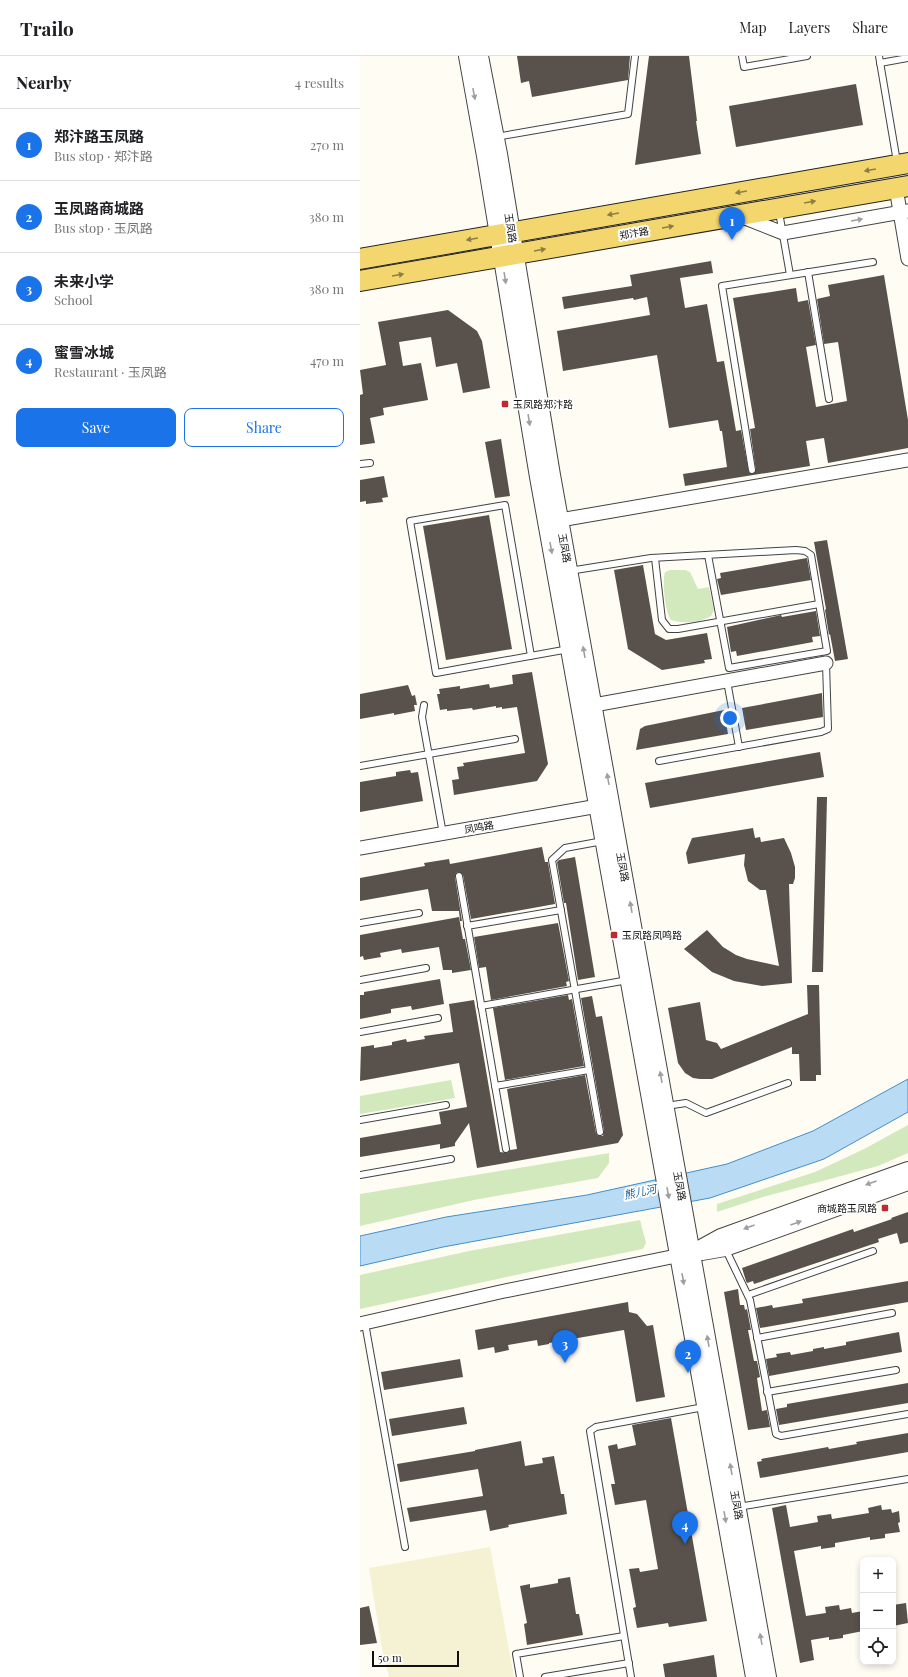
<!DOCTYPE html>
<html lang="en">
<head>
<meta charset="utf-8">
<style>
  body { margin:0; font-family:"Playfair Display","Noto Sans SC",serif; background:#f6f6f6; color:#202124 }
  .controls { position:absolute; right:12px; bottom:12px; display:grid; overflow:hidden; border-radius:8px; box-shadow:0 2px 6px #0003 }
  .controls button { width:36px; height:36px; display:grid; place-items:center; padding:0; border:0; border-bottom:1px solid #e0e0e0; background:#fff; color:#202124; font:20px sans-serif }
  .scale { position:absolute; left:12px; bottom:10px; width:87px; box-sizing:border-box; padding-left:4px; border:2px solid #101010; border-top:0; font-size:11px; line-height:14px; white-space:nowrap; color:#101010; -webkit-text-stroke:3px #fff; paint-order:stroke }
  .you { position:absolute; left:370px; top:662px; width:14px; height:14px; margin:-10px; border:3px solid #fff; border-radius:50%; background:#1a73e8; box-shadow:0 0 0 6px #1a73e833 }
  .badge { display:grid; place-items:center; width:26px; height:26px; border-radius:50%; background:#1a73e8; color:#fff; font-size:13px; font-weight:700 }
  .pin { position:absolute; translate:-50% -33px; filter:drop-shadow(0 1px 2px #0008) }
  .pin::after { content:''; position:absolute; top:21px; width:14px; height:12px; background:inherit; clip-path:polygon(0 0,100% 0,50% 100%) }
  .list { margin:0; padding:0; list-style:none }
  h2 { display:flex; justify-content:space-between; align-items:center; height:52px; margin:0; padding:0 16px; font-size:17px }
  h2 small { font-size:13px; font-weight:400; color:#757577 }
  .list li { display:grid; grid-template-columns:26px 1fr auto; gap:12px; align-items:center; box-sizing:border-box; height:72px; padding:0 16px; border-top:1px solid #e0e0e0 }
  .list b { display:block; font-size:15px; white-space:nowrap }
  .list p { margin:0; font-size:13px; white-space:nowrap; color:#757577 }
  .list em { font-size:13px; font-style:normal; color:#757577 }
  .actions { display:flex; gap:8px; padding:12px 16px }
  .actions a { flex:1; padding:9px 0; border:1px solid #1a73e8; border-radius:8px; text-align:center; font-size:14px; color:#1a73e8 }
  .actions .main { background:#1a73e8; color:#fff }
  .icon { flex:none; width:22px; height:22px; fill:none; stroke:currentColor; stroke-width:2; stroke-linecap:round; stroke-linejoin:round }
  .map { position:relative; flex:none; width:548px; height:1621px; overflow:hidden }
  header { display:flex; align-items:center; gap:24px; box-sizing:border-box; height:56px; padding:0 20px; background:#fff; border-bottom:1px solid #e0e0e0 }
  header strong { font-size:19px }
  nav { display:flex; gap:22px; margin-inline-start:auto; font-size:14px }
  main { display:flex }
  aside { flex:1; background:#fff }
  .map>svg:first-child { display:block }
  .farmland { fill:#f4f2d3 }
  .green { fill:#d2e9bd }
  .water { fill:#b9dcf4; stroke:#428fc9 }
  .building { fill:#58514c }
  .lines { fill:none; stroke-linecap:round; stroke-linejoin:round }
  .service-casing { stroke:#434343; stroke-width:8 }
  .minor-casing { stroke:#434343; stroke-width:15 }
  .tertiary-casing { stroke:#434343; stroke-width:18 }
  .primary-casing { stroke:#212121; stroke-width:22 }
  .service { stroke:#fff; stroke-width:6 }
  .minor { stroke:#fff; stroke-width:13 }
  .tertiary { stroke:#fff; stroke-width:16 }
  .primary { stroke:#f3d76e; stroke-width:20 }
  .oneway { fill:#9f9f9f }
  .oneway2 { fill:#8d7d44 }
  .poi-dot { fill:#bc2c2e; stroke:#fff; stroke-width:1.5 }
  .labels { text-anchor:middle; stroke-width:4; stroke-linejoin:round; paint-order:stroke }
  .street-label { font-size:10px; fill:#101010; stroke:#fff }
  .poi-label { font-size:10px; fill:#101010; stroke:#fff; text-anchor:start }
  .water-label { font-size:11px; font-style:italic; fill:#1c629e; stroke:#fff }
</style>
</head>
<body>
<header>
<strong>Trailo</strong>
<nav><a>Map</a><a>Layers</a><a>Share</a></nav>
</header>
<main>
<aside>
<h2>Nearby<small>4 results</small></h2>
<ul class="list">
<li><span class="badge">1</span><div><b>郑汴路玉凤路</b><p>Bus stop · 郑汴路</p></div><em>270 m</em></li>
<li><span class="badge">2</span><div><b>玉凤路商城路</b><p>Bus stop · 玉凤路</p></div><em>380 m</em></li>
<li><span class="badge">3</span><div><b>未来小学</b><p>School</p></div><em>380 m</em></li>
<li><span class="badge">4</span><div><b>蜜雪冰城</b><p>Restaurant · 玉凤路</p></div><em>470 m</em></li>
</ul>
<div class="actions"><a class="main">Save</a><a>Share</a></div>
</aside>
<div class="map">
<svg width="548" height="1621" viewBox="0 0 548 1621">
  <rect width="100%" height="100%" fill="#fffdf3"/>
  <polygon class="farmland" points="130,1491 154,1621 29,1621 22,1593 9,1512"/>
  <g class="green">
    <path d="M310,514H325L330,516L338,533L349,531L354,554L351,560C339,567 324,568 311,564C305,556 302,526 305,516Z"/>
    <polygon points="91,1024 95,1042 0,1058 0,1040"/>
    <polygon points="548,1069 548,1097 518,1110 403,1141 357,1156 357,1148 455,1116 504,1093"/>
    <polygon points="249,1097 249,1107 238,1122 114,1144 0,1170 0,1138"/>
    <polygon points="280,1164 286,1187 283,1193 174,1215 0,1253 0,1219 109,1195"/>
  </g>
  <polygon class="water" points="548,1023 548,1056 464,1103 350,1142 83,1191 0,1210 0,1180 86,1161 227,1139 367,1108 453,1075"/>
  <g class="building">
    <polygon points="157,0 270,0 268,24 172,41 169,25 161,27"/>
    <polygon points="289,0 329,0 337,65 336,65 341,98 275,109"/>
    <polygon points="496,28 503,69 376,91 369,50"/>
    <polygon points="351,205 353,217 320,222 325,252 347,248 357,306 364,305 376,375 381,374 389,417 393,418 396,415 390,373 395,372 373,242 436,232 438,246 448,244 456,289 446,291 456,351 487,345 478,286 464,288 457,243 470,240 468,229 524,219 548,364 548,392 468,407 464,382 446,385 450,410 325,430 323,418 367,411 362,375 360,375 358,364 309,372 297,299 203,315 197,275 290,259 287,241 274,244 273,242 204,253 202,241 272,230 270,219"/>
    <polygon points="88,254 117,275 122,285 130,332 103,337 97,307 76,311 71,281 39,286 43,310 61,307 68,344 23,352 24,359 10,362 15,387 0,389 0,339 3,338 0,314 26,309 18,266"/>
    <polygon points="141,383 150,440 135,442 125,386"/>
    <polygon points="24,420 28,441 22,442 23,446 6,448 6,445 0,446 0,424"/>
    <polygon points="129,459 152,593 86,604 63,470"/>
    <polygon points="467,484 488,603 475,605 470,578 469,579 465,554 466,553 454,486"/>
    <polygon points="447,502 451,524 361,539 357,523 361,522 360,517"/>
    <polygon points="283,509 295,578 306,584 347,577 352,603 344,604 345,607 302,614 268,593 254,514"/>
    <polygon points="456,555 460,580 452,581 453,586 377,600 376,595 371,596 367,571 421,559 422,561"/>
    <polygon points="172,616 188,708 177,725 94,739 92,724 99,723 97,711 104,710 103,707 165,697 157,651 142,653 142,651 136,652 136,650 113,654 112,652 87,655 87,653 80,654 77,638 80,638 79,633 100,630 100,633 129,628 130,632 153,628 152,619"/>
    <polygon points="48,629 52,640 55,639 57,649 54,649 55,655 34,659 34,657 0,663 0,638"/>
    <polygon points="462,637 463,661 386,674 382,652"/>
    <polygon points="364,654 368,678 276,694 280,673 285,670"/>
    <polygon points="460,696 464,721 290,752 285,727"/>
    <polygon points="50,714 51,717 58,716 63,745 0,756 0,726 36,720 36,716"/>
    <polygon points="457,741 467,741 463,916 452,916"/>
    <polygon points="393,772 395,782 400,781 401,786 424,782 431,797 435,811 435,822 433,828 429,828 432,927 402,930 374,925 352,916 324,893 347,874 363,891 376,899 387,903 419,910 406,834 400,834 388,825 384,809 385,798 328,808 326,797 332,782"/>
    <polygon points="182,791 185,806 188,806 195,848 111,863 103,819 99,816 96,817 95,821 102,865 100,865 99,855 72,855 68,833 0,845 0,822 65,810 64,807 89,803 90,808"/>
    <polygon points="215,801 235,921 218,924 206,847 204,847 197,806 199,804"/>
    <polygon points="99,861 103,883 105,883 111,914 92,917 92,914 83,914 79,891 42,897 41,893 20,897 21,901 4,904 3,900 0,901 0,879"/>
    <polygon points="198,867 209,925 206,926 207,930 131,944 126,911 119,912 114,881"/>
    <polygon points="80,923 84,948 52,954 51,950 31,953 31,957 0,963 0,939 4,939 4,936"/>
    <polygon points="447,929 459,929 461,1019 456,1019 456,1025 440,1025 439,998 432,998 432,991 352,1023 340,1023 333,1022 325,1017 318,1007 308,952 340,946 346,984 357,987 361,993 448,958"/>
    <polygon points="208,939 209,944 212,943 224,1010 145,1024 133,952"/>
    <polygon points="232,940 236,961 242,960 263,1079 258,1087 117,1112 109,1067 95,1087 95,1090 80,1093 80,1088 0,1101 0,1082 81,1068 79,1056 107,1051 99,1007 0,1025 1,991 14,989 14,992 32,989 32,986 46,983 47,986 65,983 64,980 93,976 89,948 114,944 140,1096 147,1097 150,1094 157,1093 147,1033 225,1019 236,1077 238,1080 243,1080 244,1075 221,942"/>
    <polygon points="548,1156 548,1186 540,1188 537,1177 518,1183 519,1186 394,1228 393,1225 387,1227 386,1225 382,1212 493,1173 494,1176 532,1163 531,1162"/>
    <polygon points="548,1225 548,1246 400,1272 396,1252 412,1249 413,1252 443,1247 442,1243"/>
    <polygon points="378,1233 380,1249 384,1249 385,1254 387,1253 391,1274 388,1274 394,1305 397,1305 400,1321 397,1322 402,1355 407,1354 410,1371 388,1374 364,1236"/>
    <polygon points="268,1246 269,1256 277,1258 287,1270 293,1269 305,1341 276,1346 264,1274 189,1287 189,1288 178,1290 177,1284 148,1289 149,1294 135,1297 134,1291 118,1294 115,1274"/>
    <polygon points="539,1276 542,1296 409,1320 406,1303 417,1301 416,1298 430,1296 431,1299 453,1295 453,1293 464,1291 464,1293 486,1289 486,1286"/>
    <polygon points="100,1303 103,1321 24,1334 21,1316"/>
    <polygon points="548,1327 548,1347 419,1369 416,1353 427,1351 427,1348"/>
    <polygon points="104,1351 107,1368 32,1380 29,1363"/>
    <polygon points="311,1362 347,1565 309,1571 308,1567 277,1572 273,1552 276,1551 269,1513 279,1512 280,1516 298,1513 286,1444 255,1449 251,1428 255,1428 248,1390 257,1388 258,1393 276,1389 272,1369"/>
    <polygon points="548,1377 548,1396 400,1422 397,1406 402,1405 401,1403 468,1391 469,1393 497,1388 496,1386"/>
    <polygon points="161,1385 165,1410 183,1407 182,1402 194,1400 201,1438 204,1438 207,1458 148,1469 149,1471 130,1475 126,1454 50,1466 47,1452 123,1440 118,1413 40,1426 37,1408 115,1395 115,1394"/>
    <polygon points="426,1449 430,1471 458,1466 457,1460 471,1458 472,1463 509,1457 508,1452 521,1449 522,1454 531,1453 532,1457 539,1455 540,1466 538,1467 540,1476 525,1478 525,1482 510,1484 510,1481 475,1487 475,1491 461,1493 461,1490 434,1495 446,1560 466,1557 465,1551 479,1549 480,1554 491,1552 492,1557 503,1555 503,1575 483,1579 483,1582 469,1584 469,1581 451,1584 454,1604 440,1607 412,1452"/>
    <polygon points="210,1521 216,1558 219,1558 223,1579 167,1589 164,1568 167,1567 160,1530 170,1528 170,1532 198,1527 198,1523"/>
    <polygon points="546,1547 548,1567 533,1570 533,1549"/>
    <polygon points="9,1550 17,1587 0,1589 0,1552"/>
    <polygon points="354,1599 357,1621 305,1621 303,1608"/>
  </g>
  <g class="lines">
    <g class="service-casing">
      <g id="service">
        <polyline points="382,0 384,11 447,0"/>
        <polyline points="519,0 537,106"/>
        <polyline points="520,7 548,2"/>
        <polyline points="136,81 268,58 275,0"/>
        <polyline points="419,156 430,219"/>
        <polyline points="448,216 469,343"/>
        <polyline points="0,408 10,407"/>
        <polyline points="392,414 362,230 513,206"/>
        <polyline points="295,502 302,564 309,573 318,573 459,548"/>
        <polyline points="209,515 291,502 436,494 445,495 451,499 467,595 369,612 348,499"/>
        <polyline points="171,600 145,449 50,465 76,617 209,593"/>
        <polyline points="367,625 379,691"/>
        <polyline points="64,649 62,661 83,778"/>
        <polyline points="299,705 461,676 468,673 466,607"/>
        <polyline points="0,710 155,683"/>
        <polyline points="99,820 146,1093"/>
        <polyline points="0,867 59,857"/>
        <polyline points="107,870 201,854"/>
        <polyline points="0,924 66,912"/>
        <polyline points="121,950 268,924"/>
        <polyline points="0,976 78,962"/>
        <polyline points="135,1030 229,1014"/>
        <polyline points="306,1050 326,1047 346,1057 428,1027"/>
        <polyline points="0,1064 86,1049"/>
        <polyline points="240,1076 192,804 205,792 243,785"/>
        <polyline points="0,1119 91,1103"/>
        <polyline points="365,1192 390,1244 416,1378 421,1380 548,1358"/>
        <polyline points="388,1239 513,1195"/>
        <polyline points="5,1267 45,1491"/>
        <polyline points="397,1282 532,1257"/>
        <polyline points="407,1336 536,1314"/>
        <polyline points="378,1451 548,1423"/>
        <polyline points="160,1621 156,1598 264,1580"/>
        <polyline points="185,1621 269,1607"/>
        <polyline points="271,1621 230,1375 236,1371 344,1351"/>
      </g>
    </g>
    <g class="minor-casing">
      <g id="minor">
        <polyline points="536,132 548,203"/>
        <polyline points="380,160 423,177 548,155"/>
        <polyline points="200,464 548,404"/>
        <polyline points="234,649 466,607"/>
        <polyline points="0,792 238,750"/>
        <polyline points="0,1268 140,1236 326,1198"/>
      </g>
    </g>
    <g class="tertiary-casing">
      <g id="tertiary">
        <polyline points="107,0 125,100 178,421 394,1621"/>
        <polyline points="120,0 139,98 192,419 408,1621"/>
        <polyline points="342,1196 365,1192 548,1126"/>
        <polyline points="332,1197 361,1181 548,1114"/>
      </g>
    </g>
    <g class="primary-casing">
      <g id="primary">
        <polyline points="0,203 548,107"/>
        <polyline points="0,225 548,130"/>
      </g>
    </g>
    <use href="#service" class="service"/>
    <use href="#minor" class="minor"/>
    <use href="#tertiary" class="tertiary"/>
    <use href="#primary" class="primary"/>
  </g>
  <defs><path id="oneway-solid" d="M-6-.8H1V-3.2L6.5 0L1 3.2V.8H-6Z"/></defs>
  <g class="oneway">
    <use href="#oneway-solid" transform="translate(114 38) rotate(79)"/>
    <use href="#oneway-solid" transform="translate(497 164) rotate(-10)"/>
    <use href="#oneway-solid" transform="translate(145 222) rotate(81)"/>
    <use href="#oneway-solid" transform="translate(169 364) rotate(81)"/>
    <use href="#oneway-solid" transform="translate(191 492) rotate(80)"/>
    <use href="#oneway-solid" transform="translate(224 596) rotate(-100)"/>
    <use href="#oneway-solid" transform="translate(248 723) rotate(-100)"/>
    <use href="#oneway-solid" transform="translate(271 851) rotate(-100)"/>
    <use href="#oneway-solid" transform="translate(301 1021) rotate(-100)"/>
    <use href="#oneway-solid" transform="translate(511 1127) rotate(160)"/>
    <use href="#oneway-solid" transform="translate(308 1137) rotate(80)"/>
    <use href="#oneway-solid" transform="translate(436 1167) rotate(-20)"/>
    <use href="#oneway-solid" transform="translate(389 1171) rotate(160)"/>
    <use href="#oneway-solid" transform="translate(323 1223) rotate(80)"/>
    <use href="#oneway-solid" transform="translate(348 1285) rotate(-100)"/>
    <use href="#oneway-solid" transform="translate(371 1413) rotate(-100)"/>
    <use href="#oneway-solid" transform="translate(365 1461) rotate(80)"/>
    <use href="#oneway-solid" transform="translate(401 1583) rotate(-100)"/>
  </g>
  <g class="oneway2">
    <use href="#oneway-solid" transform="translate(510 114) rotate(170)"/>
    <use href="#oneway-solid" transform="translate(381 136) rotate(170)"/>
    <use href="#oneway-solid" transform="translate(450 146) rotate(-10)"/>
    <use href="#oneway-solid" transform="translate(253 158) rotate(170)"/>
    <use href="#oneway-solid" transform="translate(308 171) rotate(-10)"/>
    <use href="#oneway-solid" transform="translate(112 183) rotate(170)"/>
    <use href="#oneway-solid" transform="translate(180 194) rotate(-10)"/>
    <use href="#oneway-solid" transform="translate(38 219) rotate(-10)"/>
  </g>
  <g class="poi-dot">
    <rect x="141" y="344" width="8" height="8" rx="2"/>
    <rect x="250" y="875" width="8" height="8" rx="2"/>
    <rect x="521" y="1148" width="8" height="8" rx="2"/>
  </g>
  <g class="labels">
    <g class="street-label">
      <text transform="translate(151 172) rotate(81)" y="4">玉凤路</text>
      <text transform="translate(274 177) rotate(-10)" y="4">郑汴路</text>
      <text transform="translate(205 492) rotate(80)" y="4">玉凤路</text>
      <text transform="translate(119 771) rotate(-10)" y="4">凤鸣路</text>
      <text transform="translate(263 811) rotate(80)" y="4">玉凤路</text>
      <text transform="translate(320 1130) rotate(80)" y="4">玉凤路</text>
      <text transform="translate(377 1449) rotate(80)" y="4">玉凤路</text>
    </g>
    <g class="poi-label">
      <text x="153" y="352">玉凤路郑汴路</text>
      <text x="262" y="883">玉凤路凤鸣路</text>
      <text x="517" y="1156" text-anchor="end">商城路玉凤路</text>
    </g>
    <g class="water-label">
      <text transform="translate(280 1136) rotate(-12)" y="4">熊儿河</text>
    </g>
  </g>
</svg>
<div class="controls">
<button>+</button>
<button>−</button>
<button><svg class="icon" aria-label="locate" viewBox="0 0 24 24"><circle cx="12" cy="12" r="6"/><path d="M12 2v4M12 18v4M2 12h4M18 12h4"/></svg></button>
</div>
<div class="scale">50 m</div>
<div class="you"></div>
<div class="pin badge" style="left:372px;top:184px">1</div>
<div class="pin badge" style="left:328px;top:1317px">2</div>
<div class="pin badge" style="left:205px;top:1307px">3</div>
<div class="pin badge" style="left:325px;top:1488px">4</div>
</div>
</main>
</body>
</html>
